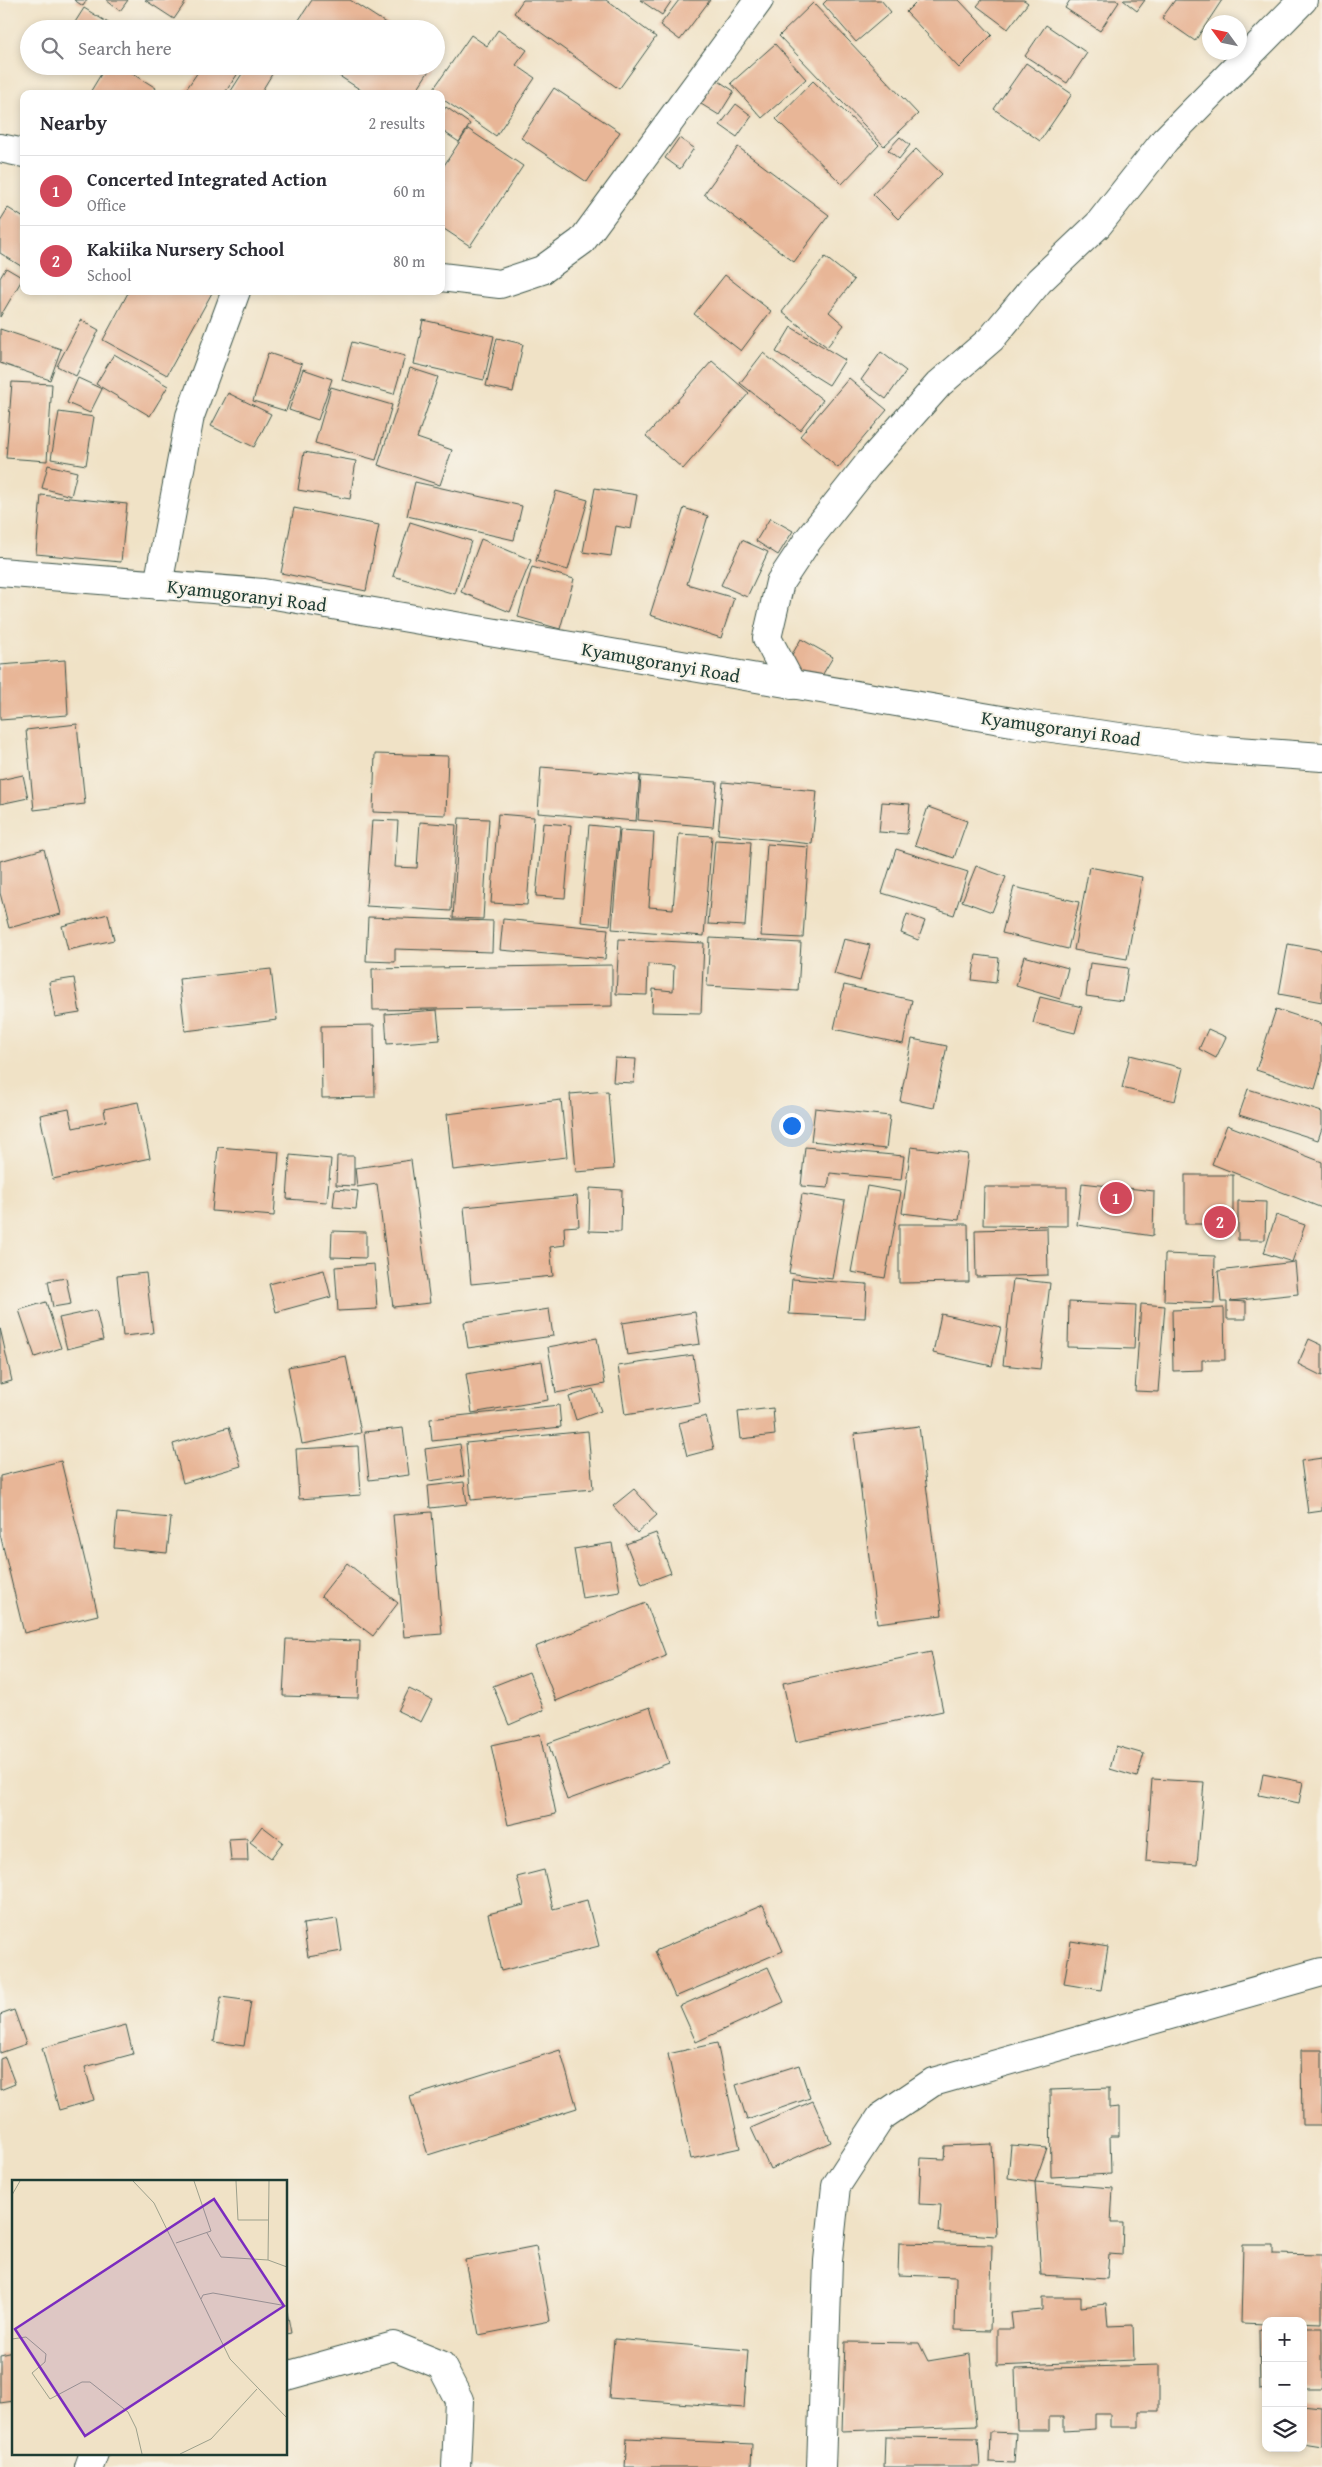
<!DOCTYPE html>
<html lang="en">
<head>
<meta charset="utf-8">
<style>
  body { margin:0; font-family:"Gentium Book Plus",serif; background:#f7f7f7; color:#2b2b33 }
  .controls { position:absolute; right:15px; bottom:15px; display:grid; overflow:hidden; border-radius:10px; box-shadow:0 2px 8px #0003 }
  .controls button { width:45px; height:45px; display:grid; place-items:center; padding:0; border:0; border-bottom:1px solid #e1e1e2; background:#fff; color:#2b2b33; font:25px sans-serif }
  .compass { position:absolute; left:1202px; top:15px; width:45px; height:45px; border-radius:50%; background:#fff; box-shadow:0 2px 8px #0003; rotate:303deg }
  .you { position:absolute; left:791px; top:1125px; width:18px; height:18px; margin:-12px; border:4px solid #fff; border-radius:50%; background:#1a73e8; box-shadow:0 0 0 8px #1a73e833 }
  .badge { display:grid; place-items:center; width:32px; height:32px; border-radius:50%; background:#d1495b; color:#fff; font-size:16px; font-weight:700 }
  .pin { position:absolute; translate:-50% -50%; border:2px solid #fff; box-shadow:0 1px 5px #0006 }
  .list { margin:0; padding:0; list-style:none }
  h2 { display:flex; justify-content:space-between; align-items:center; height:65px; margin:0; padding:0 20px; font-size:21px }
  h2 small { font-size:16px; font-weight:400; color:#7c7c81 }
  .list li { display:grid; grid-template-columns:32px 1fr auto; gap:15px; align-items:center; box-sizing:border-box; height:70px; padding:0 20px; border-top:1px solid #e1e1e2 }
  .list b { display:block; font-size:19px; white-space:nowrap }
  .list p { margin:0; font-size:16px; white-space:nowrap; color:#7c7c81 }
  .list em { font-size:16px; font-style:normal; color:#7c7c81 }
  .icon { flex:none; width:28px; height:28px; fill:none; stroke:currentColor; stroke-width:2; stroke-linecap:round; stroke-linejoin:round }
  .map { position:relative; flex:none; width:1322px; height:2467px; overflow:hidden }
  .search { position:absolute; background:#fff; box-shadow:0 2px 8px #0003; left:20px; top:20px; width:425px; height:55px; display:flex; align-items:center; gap:12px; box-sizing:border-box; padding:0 18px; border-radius:28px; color:#7c7c81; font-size:19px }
  .panel { position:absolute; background:#fff; box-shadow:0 2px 8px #0003; left:20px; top:90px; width:425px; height:205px; border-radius:10px }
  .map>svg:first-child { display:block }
  .building { fill:#e8b697 }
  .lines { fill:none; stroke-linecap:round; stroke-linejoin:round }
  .minor-casing { stroke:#3e564a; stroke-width:30 }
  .tertiary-casing { stroke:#3e564a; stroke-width:30 }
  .minor { stroke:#fff; stroke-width:28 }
  .tertiary { stroke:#fff; stroke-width:28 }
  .labels { text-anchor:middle; stroke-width:4; stroke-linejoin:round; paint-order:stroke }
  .street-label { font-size:19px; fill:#1f3d34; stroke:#f7f3e8 }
  .inset-road { fill:none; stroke:#9ca08c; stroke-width:1 }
  .view { fill:#7b2cbf; fill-opacity:0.15; stroke:#7b2cbf; stroke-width:2.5 }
  .inset-edge { fill:none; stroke:#1f3d34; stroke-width:2.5 }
</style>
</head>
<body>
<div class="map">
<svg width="1322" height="2467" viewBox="0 0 1322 2467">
  <rect width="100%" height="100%" fill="#f7f3e8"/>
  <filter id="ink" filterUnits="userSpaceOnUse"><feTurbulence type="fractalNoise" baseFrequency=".02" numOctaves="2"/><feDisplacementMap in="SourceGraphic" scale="10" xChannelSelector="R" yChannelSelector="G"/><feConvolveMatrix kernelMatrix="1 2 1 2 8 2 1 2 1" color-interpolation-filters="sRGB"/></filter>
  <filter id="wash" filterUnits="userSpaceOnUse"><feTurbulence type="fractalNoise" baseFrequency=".0096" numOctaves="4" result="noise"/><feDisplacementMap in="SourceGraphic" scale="20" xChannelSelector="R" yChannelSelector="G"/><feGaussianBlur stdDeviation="1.12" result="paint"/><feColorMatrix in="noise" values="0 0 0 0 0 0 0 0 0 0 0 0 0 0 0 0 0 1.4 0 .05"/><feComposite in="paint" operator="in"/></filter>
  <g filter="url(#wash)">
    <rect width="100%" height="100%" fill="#f0e2c6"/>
    <g id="blocks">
      <g class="building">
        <polygon points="74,0 87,0 83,6"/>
        <polygon points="106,0 128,0 120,11"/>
        <polygon points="145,0 187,0 174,19"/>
        <polygon points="312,0 350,0 395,29 293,29"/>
        <polygon points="523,0 606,0 656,37 619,89 514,13"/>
        <polygon points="640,0 672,0 662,15"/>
        <polygon points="679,0 710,0 680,40 660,25"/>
        <polygon points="827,0 881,0 891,12 856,42 823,4"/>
        <polygon points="918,0 959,0 992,35 959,68 906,12"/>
        <polygon points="982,0 1024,0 1028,3 1008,29 977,6"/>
        <polygon points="1070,0 1116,0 1119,2 1100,31 1065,8"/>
        <polygon points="1123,0 1145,0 1137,11"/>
        <polygon points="1175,0 1222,0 1195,41 1162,18"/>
        <polygon points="813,3 918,114 884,146 779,36"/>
        <polygon points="84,8 118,29 75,29 72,27"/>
        <polygon points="1046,25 1087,53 1067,83 1025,56"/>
        <polygon points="498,30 527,50 516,65 535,78 496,136 441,98 441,94 432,91 471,35 487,46"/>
        <polygon points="775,44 806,79 762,118 731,83"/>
        <polygon points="1026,63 1072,94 1040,141 994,109"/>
        <polygon points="106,66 121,66 156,88 153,94 89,94"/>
        <polygon points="202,66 243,66 224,94 190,94 185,91"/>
        <polygon points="247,66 277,66 260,94 229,94"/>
        <polygon points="324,66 432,66 414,94 367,94"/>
        <polygon points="717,80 734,91 719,115 701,104"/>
        <polygon points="813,81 879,145 842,184 776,119"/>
        <polygon points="554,88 620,132 587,182 521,138"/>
        <polygon points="736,104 752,116 737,137 720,125"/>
        <polygon points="446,107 470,124 459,142 441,130 441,114"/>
        <polygon points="468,129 523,166 470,246 441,227 441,170"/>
        <polygon points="900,137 910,145 899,159 888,150"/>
        <polygon points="679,138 694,148 680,169 665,158"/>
        <polygon points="738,147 829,215 794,262 704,194"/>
        <polygon points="916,149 942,174 898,219 873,194"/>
        <polygon points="8,208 24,218 24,268 0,253 0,221"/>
        <polygon points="825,257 854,280 829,312 844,325 827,347 782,312"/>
        <polygon points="6,268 23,278 0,317 0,278"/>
        <polygon points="725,275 771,311 741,351 694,314"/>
        <polygon points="129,291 213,291 167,375 103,340"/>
        <polygon points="81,320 99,330 76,376 57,366"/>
        <polygon points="423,320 494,336 484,380 414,364"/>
        <polygon points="791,327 845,360 829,385 776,352"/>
        <polygon points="0,329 61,349 50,380 0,363"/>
        <polygon points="497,338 523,344 513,392 486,386"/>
        <polygon points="352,342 405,356 394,394 342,380"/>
        <polygon points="881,352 906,371 886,399 861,380"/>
        <polygon points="268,353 302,364 286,411 253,401"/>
        <polygon points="763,353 823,400 800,430 740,383"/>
        <polygon points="114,354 168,386 150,416 96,384"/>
        <polygon points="712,361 749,393 683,469 646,436"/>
        <polygon points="410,368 438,377 417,438 452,450 440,485 378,465"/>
        <polygon points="303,369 332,379 318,420 289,410"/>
        <polygon points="78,378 102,389 90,413 67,403"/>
        <polygon points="849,378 887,410 838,468 800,436"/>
        <polygon points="12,382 52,384 47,461 6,458"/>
        <polygon points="331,387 392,405 376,460 315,443"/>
        <polygon points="228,393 271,414 254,447 211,426"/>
        <polygon points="59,412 94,417 86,465 51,459"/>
        <polygon points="304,452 356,461 350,499 298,490"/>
        <polygon points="48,465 77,472 71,496 42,488"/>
        <polygon points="415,482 522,506 514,540 407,516"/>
        <polygon points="595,488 637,495 631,529 616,526 611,556 583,552"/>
        <polygon points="556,491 588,500 568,570 536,561"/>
        <polygon points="41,495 127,504 121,562 36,554"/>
        <polygon points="294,508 379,525 366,591 281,573"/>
        <polygon points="684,508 708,516 687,584 734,598 721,638 650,615"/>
        <polygon points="770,518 793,531 778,555 756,541"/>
        <polygon points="410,522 471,541 455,594 393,576"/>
        <polygon points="481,539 531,560 510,612 461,592"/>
        <polygon points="742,540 768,552 747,597 721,585"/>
        <polygon points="532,567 574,579 560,629 518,617"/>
        <polygon points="801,639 833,657 817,684 786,665"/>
        <polygon points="65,660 68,715 0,720 0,665"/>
        <polygon points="77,724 85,804 34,810 26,730"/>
        <polygon points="375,754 448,756 446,815 373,812"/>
        <polygon points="541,767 640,775 636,821 538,813"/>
        <polygon points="23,775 28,798 0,804 0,780"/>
        <polygon points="641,776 717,782 713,827 638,820"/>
        <polygon points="723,782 817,791 812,844 718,834"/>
        <polygon points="882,802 910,804 907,834 879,832"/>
        <polygon points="928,807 967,821 954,858 915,845"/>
        <polygon points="498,814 534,817 527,905 491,903"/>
        <polygon points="459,818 489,819 483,919 453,918"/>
        <polygon points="372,820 398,821 395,867 417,868 420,822 456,825 451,911 366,906"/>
        <polygon points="543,823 571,825 565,898 536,896"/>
        <polygon points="589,825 619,828 610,925 581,922"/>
        <polygon points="620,830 654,832 649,907 673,909 679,834 712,836 704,936 612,929"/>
        <polygon points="715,840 751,842 745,926 708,924"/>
        <polygon points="767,844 809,847 803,938 761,936"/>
        <polygon points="44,849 61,914 9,928 0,893 0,861"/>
        <polygon points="896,849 968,872 954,915 882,893"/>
        <polygon points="976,866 1006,877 992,912 962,901"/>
        <polygon points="1089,867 1142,877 1127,959 1074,950"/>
        <polygon points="1014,887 1079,902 1068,949 1002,933"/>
        <polygon points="108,914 114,940 68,950 62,926"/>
        <polygon points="907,914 925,921 918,940 901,933"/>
        <polygon points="368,917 493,921 492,952 395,949 395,962 366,961"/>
        <polygon points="503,919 608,929 605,959 500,950"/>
        <polygon points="710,938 801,943 798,991 707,986"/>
        <polygon points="619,939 704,943 701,1013 652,1012 653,989 673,991 674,966 648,964 647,995 616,994"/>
        <polygon points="844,939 870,945 860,981 834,974"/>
        <polygon points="1288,944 1322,950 1322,1002 1279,994"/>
        <polygon points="976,955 999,958 996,983 972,980"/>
        <polygon points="1024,956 1068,968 1060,999 1016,986"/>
        <polygon points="1090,963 1128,968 1123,1001 1086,996"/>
        <polygon points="612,965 612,1006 373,1010 372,969"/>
        <polygon points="271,969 277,1020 185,1031 179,979"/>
        <polygon points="74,978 80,1013 55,1017 49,982"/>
        <polygon points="844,985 912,1000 903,1044 834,1029"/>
        <polygon points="1040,997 1082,1007 1075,1033 1033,1023"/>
        <polygon points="1276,1009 1322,1024 1322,1065 1315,1089 1256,1070"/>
        <polygon points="437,1010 440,1040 387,1044 385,1014"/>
        <polygon points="374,1025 375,1097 322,1098 321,1026"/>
        <polygon points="1208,1029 1226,1037 1216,1058 1199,1049"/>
        <polygon points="912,1039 947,1046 934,1108 900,1101"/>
        <polygon points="1130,1055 1183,1068 1175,1101 1122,1088"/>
        <polygon points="615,1058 636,1059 634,1083 613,1082"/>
        <polygon points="1248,1089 1322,1112 1322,1128 1318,1140 1239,1115"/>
        <polygon points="608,1091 614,1169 576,1172 570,1094"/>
        <polygon points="561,1100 567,1157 453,1170 447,1114"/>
        <polygon points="138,1102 150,1158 53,1179 40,1115 69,1109 73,1128 106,1121 104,1109"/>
        <polygon points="815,1108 890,1116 886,1149 811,1141"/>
        <polygon points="1227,1125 1322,1162 1322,1208 1212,1164"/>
        <polygon points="218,1147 279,1152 274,1216 212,1211"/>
        <polygon points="805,1147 904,1156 901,1180 830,1173 828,1188 801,1186"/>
        <polygon points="911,1147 968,1154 959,1220 902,1213"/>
        <polygon points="290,1155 331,1159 327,1202 287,1199"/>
        <polygon points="337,1156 354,1156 354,1186 336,1185"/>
        <polygon points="411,1160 430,1303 393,1307 377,1184 357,1187 355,1168"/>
        <rect x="1185" y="1175" width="48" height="49"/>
        <polygon points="1082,1183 1154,1191 1153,1236 1077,1225"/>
        <polygon points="867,1186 901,1192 885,1278 851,1272"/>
        <polygon points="984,1187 1067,1187 1067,1226 983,1225"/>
        <polygon points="590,1188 622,1190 621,1232 589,1231"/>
        <polygon points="335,1189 358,1191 356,1209 333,1207"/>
        <polygon points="802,1194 845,1201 832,1279 789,1273"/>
        <polygon points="577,1196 579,1226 564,1227 565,1245 550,1247 553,1276 471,1284 464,1207"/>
        <polygon points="1238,1201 1266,1202 1265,1240 1238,1240"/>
        <polygon points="1276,1215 1305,1225 1292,1262 1264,1253"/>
        <polygon points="899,1224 968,1224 969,1282 899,1283"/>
        <polygon points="1047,1228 1048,1275 976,1277 975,1230"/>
        <polygon points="332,1231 366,1232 366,1258 331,1257"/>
        <polygon points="1165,1254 1215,1256 1214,1303 1164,1301"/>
        <polygon points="1295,1262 1298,1294 1230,1301 1246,1302 1246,1319 1227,1319 1227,1302 1221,1302 1218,1271"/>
        <polygon points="374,1264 377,1309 338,1311 335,1267"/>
        <polygon points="324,1270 331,1297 276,1312 269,1284"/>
        <polygon points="146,1273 153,1333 123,1336 117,1276"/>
        <polygon points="66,1278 71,1304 53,1307 48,1281"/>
        <polygon points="792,1279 867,1284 865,1318 789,1314"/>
        <polygon points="1013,1279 1050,1283 1040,1369 1003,1365"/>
        <polygon points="46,1302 61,1348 35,1357 19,1310"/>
        <polygon points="1069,1302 1136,1305 1134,1349 1068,1347"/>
        <polygon points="1141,1304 1165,1306 1158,1392 1135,1391"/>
        <polygon points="1224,1308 1225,1360 1202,1360 1202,1370 1173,1371 1172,1310"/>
        <polygon points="549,1309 553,1336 468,1348 464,1322"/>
        <polygon points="96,1310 103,1340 67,1349 59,1318"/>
        <polygon points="695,1312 700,1344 627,1355 622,1323"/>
        <polygon points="941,1314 1001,1327 992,1366 933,1353"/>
        <polygon points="0,1328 12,1381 0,1384"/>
        <polygon points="597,1338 605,1384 556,1393 548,1347"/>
        <polygon points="1309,1339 1322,1345 1322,1376 1298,1364"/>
        <polygon points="693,1355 700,1403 625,1415 618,1366"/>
        <polygon points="346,1356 361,1433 302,1444 288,1367"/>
        <polygon points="542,1361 548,1400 472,1413 466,1374"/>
        <polygon points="593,1389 601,1411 576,1420 569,1397"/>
        <polygon points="559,1405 561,1427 432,1441 430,1419"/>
        <polygon points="773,1408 775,1435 741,1439 738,1412"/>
        <polygon points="706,1416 714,1449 687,1456 679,1423"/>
        <polygon points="919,1426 942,1615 877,1623 854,1434"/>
        <polygon points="229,1427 241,1466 183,1483 173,1444"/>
        <polygon points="403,1428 409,1475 369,1480 364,1432"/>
        <polygon points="588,1431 593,1489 471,1500 466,1443"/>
        <polygon points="460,1444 464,1476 429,1481 425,1449"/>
        <polygon points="358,1446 361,1495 299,1499 296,1449"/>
        <polygon points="1322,1458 1322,1511 1308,1513 1301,1461"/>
        <polygon points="61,1461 98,1615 24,1633 0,1534 0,1476"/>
        <polygon points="464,1482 467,1504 430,1508 428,1486"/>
        <polygon points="634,1489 657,1515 637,1533 613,1506"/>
        <polygon points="432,1512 442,1634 404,1637 393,1515"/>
        <polygon points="117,1513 171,1518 167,1553 114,1548"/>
        <polygon points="656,1533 671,1573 642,1584 626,1544"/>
        <polygon points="612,1543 620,1592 582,1598 574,1549"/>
        <polygon points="347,1563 398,1603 373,1636 321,1596"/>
        <polygon points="646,1603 666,1656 556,1701 535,1647"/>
        <polygon points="286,1639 360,1641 358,1698 283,1696"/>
        <polygon points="931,1652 943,1711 796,1742 783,1683"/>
        <polygon points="529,1672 544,1710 509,1725 493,1686"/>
        <polygon points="409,1689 432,1700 421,1722 398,1711"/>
        <polygon points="650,1707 669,1763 567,1800 548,1743"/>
        <polygon points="540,1734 556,1814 508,1825 491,1745"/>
        <polygon points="1116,1746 1144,1754 1137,1777 1110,1769"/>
        <polygon points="1263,1774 1303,1782 1299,1803 1259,1795"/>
        <polygon points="1152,1779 1204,1782 1197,1865 1146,1861"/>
        <polygon points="262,1826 283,1842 271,1858 250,1842"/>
        <polygon points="247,1838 248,1861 231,1861 229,1839"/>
        <polygon points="544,1870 553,1909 587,1900 599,1946 501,1971 488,1914 524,1905 517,1877"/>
        <polygon points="763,1905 783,1951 675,1997 655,1951"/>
        <polygon points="337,1919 342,1951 308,1957 303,1924"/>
        <polygon points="1071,1941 1108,1947 1101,1990 1064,1984"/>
        <polygon points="768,1967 784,2002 696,2042 680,2006"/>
        <polygon points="221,1997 251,2001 244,2046 214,2042"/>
        <polygon points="14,2010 26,2044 0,2053 0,2015"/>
        <polygon points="126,2025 133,2054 85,2067 94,2100 59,2110 42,2048"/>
        <polygon points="717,2043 740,2148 691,2159 668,2054"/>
        <polygon points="560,2050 577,2108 428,2155 410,2097"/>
        <polygon points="1301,2050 1322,2050 1322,2125 1302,2125"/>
        <polygon points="5,2057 15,2084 0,2090 0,2059"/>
        <polygon points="799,2065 810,2098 747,2120 736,2085"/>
        <polygon points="1109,2088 1109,2108 1119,2107 1119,2136 1110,2136 1111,2174 1051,2177 1050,2090"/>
        <polygon points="813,2101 831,2142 770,2169 751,2128"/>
        <polygon points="992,2144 996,2236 939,2232 941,2205 919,2204 921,2158 944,2159 945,2146"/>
        <polygon points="1011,2145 1047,2148 1035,2182 1008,2178"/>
        <polygon points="1035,2182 1113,2188 1111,2223 1123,2223 1122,2255 1109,2254 1107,2279 1041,2275"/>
        <polygon points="899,2243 992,2245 990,2331 955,2330 956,2277 898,2275"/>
        <polygon points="1243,2245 1273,2245 1273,2254 1322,2255 1322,2323 1266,2321 1266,2324 1241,2323"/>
        <polygon points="536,2246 550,2321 479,2335 465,2260"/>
        <polygon points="1042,2297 1081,2297 1081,2307 1106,2304 1108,2326 1133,2325 1134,2360 997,2366 997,2329 1013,2329 1011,2313 1042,2310"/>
        <polygon points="287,2312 291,2333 286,2334 286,2313"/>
        <rect x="1303" y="2328" width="19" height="61"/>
        <polygon points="1259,2329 1266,2329 1266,2389 1260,2390"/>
        <polygon points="614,2339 748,2350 744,2408 609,2398"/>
        <polygon points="845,2342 919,2343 928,2361 970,2354 976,2426 842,2431"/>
        <polygon points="14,2352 14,2401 0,2403 0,2355"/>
        <polygon points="1159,2365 1159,2411 1139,2411 1139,2427 1110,2427 1110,2414 1095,2414 1095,2429 1064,2431 1064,2417 1049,2417 1049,2430 1017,2430 1015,2369"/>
        <polygon points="1303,2406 1322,2408 1322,2446 1303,2443"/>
        <polygon points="990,2432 1016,2433 1014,2463 989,2462"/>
        <polygon points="885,2437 978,2438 980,2467 884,2467"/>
        <polygon points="627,2438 752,2444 751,2467 625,2467"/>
      </g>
    </g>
  </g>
  <g filter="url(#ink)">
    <use href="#blocks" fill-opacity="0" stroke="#3e564a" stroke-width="1"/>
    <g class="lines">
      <g class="minor-casing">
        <g id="minor">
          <polyline points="0,148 24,153"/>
          <polyline points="441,277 500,284 542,270 582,241 759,0"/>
          <polyline points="158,585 190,416 236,291"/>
          <polyline points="792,685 767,638 780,582 808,540 869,463 939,384 991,339 1039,281 1098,225 1165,140 1303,0"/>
          <polyline points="286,2376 394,2346 441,2365 459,2400 456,2467"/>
          <polyline points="89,2467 94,2453"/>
          <polyline points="821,2467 828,2261 836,2186 881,2117 933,2082 1322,1972"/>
        </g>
      </g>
      <g class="tertiary-casing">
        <polyline id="tertiary" points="0,572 263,593 1030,725 1209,749 1322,757"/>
      </g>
      <use href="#minor" class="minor"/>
      <use href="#tertiary" class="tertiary"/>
    </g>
  </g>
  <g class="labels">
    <g class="street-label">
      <text transform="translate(247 595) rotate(7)" y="7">Kyamugoranyi Road</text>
      <text transform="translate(661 662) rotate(10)" y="7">Kyamugoranyi Road</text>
      <text transform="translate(1061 728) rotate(8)" y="7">Kyamugoranyi Road</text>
    </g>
  </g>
  <g transform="translate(12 2180)">
    <rect width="275" height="275" fill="#f0e2c6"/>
    <path class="inset-road" d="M121,1L142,23L218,179L275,238M224,1L226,40H257M0,15L8,1M195,53L209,77L256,80L275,87M164,63L199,51L182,1M256,80L257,1M189,119L191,115L201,113L275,126M0,159L14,157L34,174L33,182L20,193L38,219L70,202H78L116,232L124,248L130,274M168,274L199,259L245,209"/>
    <path class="view" d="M202,19L272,126L73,256L3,149Z"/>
    <rect width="275" height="275" class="inset-edge"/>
  </g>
</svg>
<div class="controls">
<button>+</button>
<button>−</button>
<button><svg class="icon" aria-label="layers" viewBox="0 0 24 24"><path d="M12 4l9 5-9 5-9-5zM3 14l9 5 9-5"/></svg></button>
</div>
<svg class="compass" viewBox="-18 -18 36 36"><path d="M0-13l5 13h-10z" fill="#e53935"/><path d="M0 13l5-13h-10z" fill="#7c7c81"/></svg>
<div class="you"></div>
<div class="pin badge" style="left:1116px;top:1198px">1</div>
<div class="pin badge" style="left:1220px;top:1222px">2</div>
<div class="search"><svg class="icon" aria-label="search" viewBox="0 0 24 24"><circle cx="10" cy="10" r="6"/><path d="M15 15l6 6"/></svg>Search here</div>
<section class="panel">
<h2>Nearby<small>2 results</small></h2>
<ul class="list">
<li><span class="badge">1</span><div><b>Concerted Integrated Action</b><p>Office</p></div><em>60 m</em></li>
<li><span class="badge">2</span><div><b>Kakiika Nursery School</b><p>School</p></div><em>80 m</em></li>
</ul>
</section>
</div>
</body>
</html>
